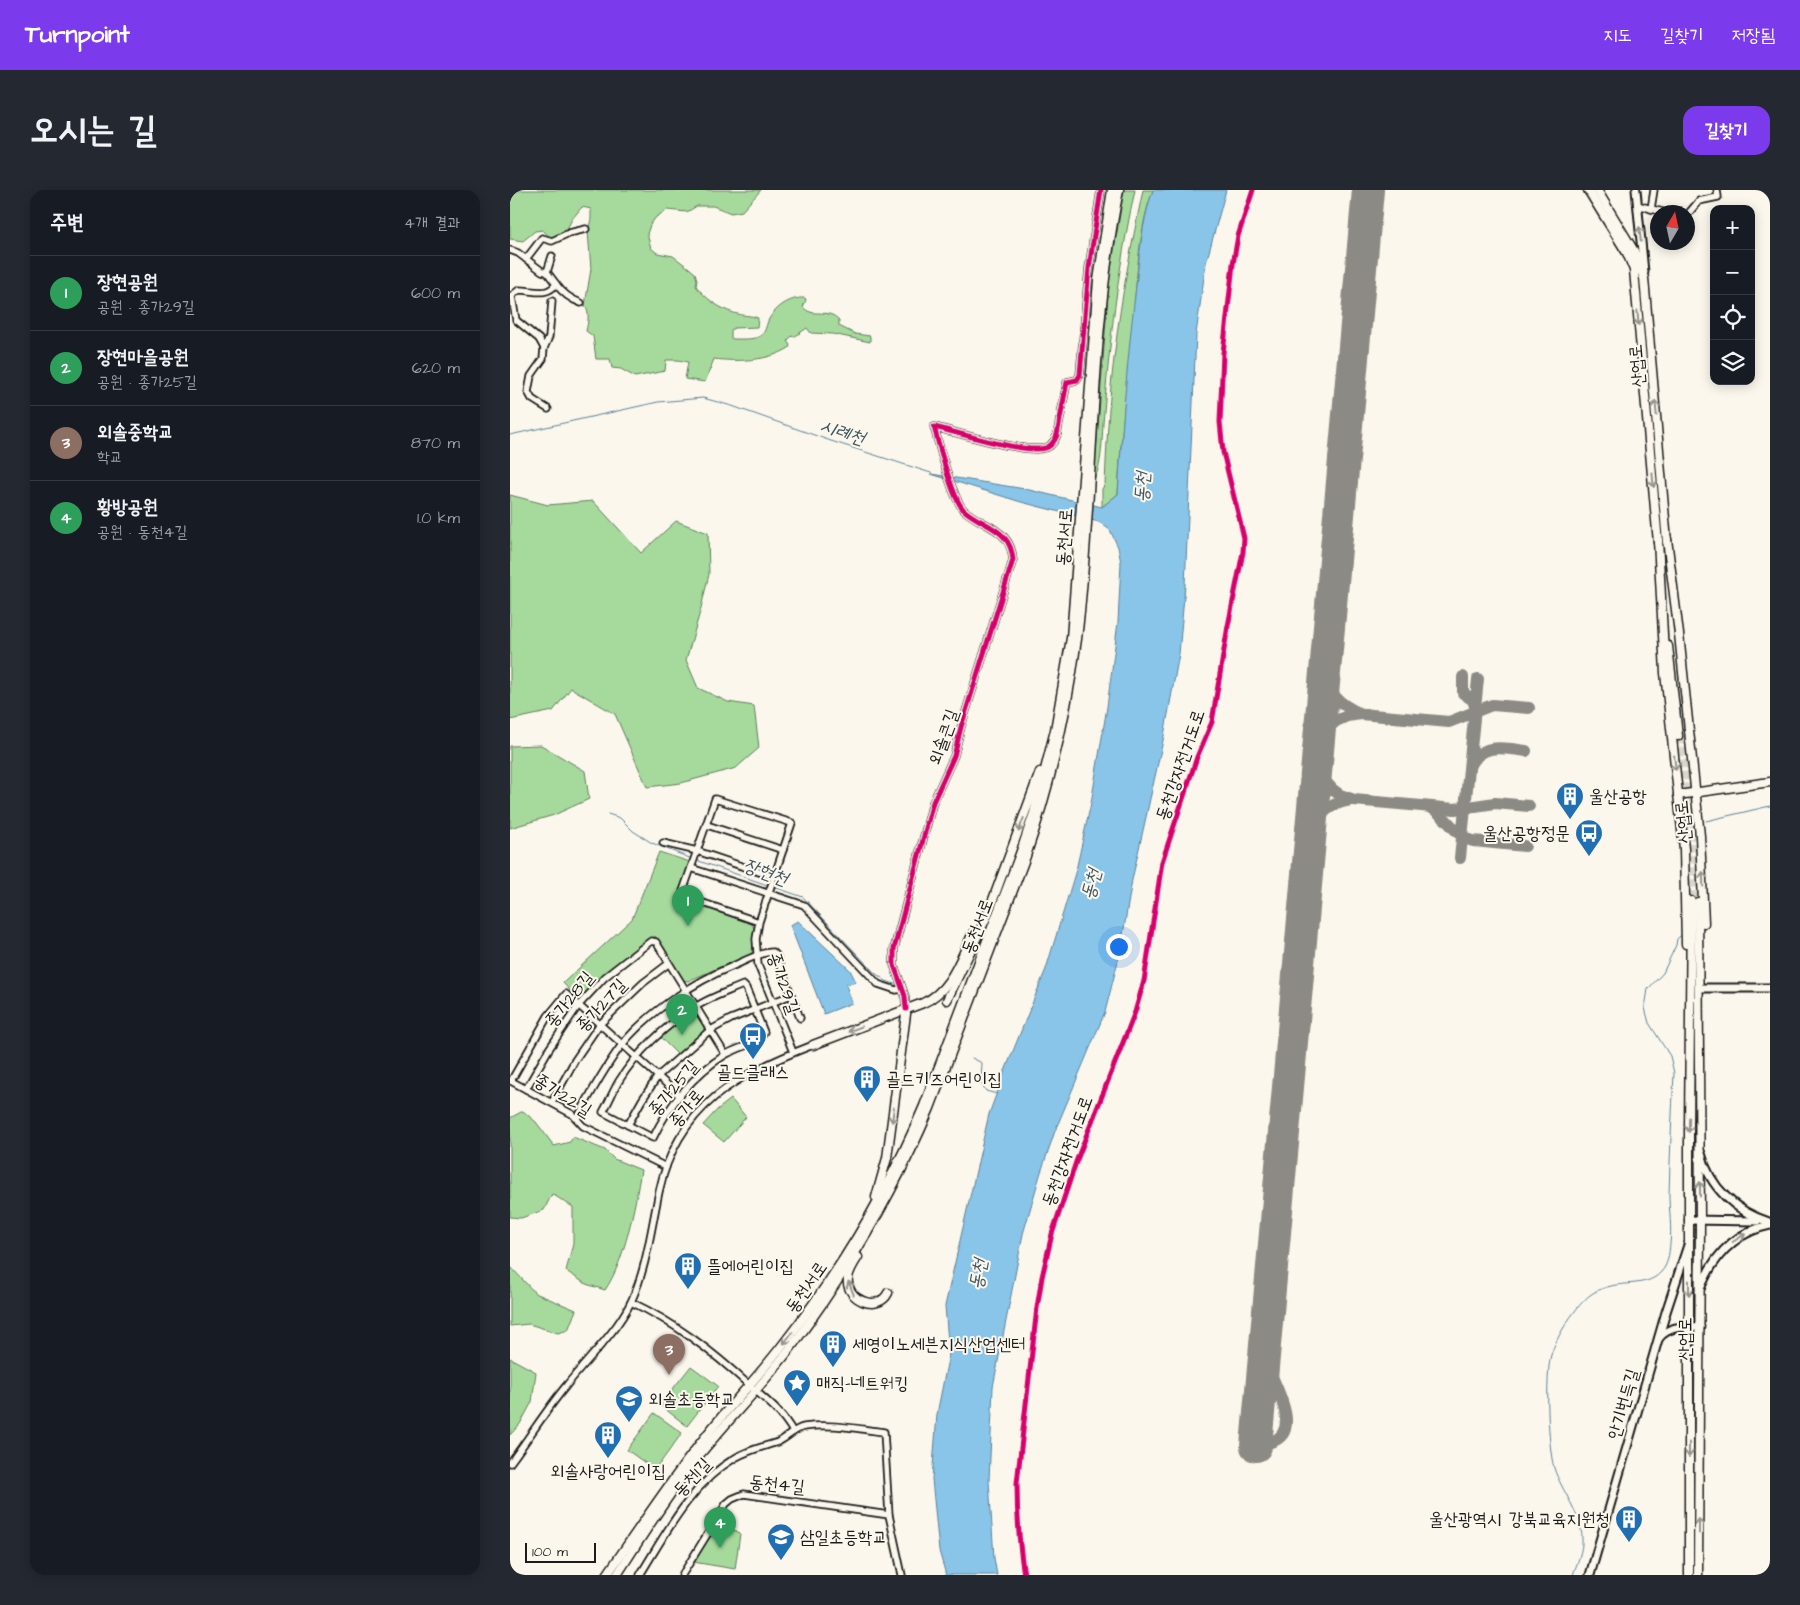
<!DOCTYPE html>
<html lang="ko">
<head>
<meta charset="utf-8">
<style>
  body { margin:0; font-family:"Architects Daughter","Poor Story",sans-serif; background:#242831; color:#f1f3f6 }
  .controls { position:absolute; right:15px; top:15px; display:grid; overflow:hidden; border-radius:10px; box-shadow:0 2px 12px #0003 }
  .controls button { width:45px; height:45px; display:grid; place-items:center; padding:0; border:0; border-bottom:1px solid #363941; background:#171b24; color:#f1f3f6; font:25px sans-serif }
  .compass { position:absolute; left:1140px; top:15px; width:45px; height:45px; border-radius:50%; background:#171b24; box-shadow:0 2px 12px #0003; rotate:9deg }
  .scale { position:absolute; left:15px; bottom:12px; width:71px; box-sizing:border-box; padding-left:5px; border:2px solid #1c1c1c; border-top:0; font-size:14px; line-height:18px; white-space:nowrap; color:#1c1c1c; -webkit-text-stroke:4px #fbf7ec; paint-order:stroke }
  .you { position:absolute; left:608px; top:756px; width:18px; height:18px; margin:-12px; border:4px solid #fff; border-radius:50%; background:#1a73e8; box-shadow:0 0 0 8px #1a73e833 }
  .badge { display:grid; place-items:center; width:32px; height:32px; border-radius:50%; background:#7c3aed; color:#fff; font-size:16px; font-weight:700 }
  .pin { position:absolute; translate:-50% -41px; filter:drop-shadow(0 1px 2px #0008) }
  .pin::after { content:''; position:absolute; top:26px; width:18px; height:15px; background:inherit; clip-path:polygon(0 0,100% 0,50% 100%) }
  .list { margin:0; padding:0; list-style:none }
  h2 { display:flex; justify-content:space-between; align-items:center; height:65px; margin:0; padding:0 20px; font-size:21px }
  h2 small { font-size:16px; font-weight:400; color:#9ea1a6 }
  .list li { display:grid; grid-template-columns:32px 1fr auto; gap:15px; align-items:center; box-sizing:border-box; height:75px; padding:0 20px; border-top:1px solid #363941 }
  .list b { display:block; font-size:19px; white-space:nowrap }
  .list p { margin:0; font-size:16px; white-space:nowrap; color:#9ea1a6 }
  .list em { font-size:16px; font-style:normal; color:#9ea1a6 }
  .icon { flex:none; width:28px; height:28px; fill:none; stroke:currentColor; stroke-width:2; stroke-linecap:round; stroke-linejoin:round }
  .map { position:relative; flex:none; width:1260px; height:1385px; overflow:hidden; border-radius:15px }
  header { display:flex; align-items:center; gap:30px; box-sizing:border-box; height:70px; padding:0 25px; background:#7c3aed; color:#fff }
  header strong { font-size:24px }
  nav { display:flex; gap:28px; margin-inline-start:auto; font-size:18px }
  .intro { display:flex; align-items:center; justify-content:space-between; box-sizing:border-box; height:120px; padding:0 30px }
  h1 { margin:0; font-size:35px }
  .button { padding:12px 22px; border-radius:15px; background:#7c3aed; color:#fff; font-size:18px; font-weight:700 }
  main { display:flex; gap:30px; padding:0 30px }
  aside { flex:1; background:#171b24; border-radius:15px; box-shadow:0 2px 12px #0003 }
  .map>svg:first-child { display:block }
  .green { fill:#a6da9c; stroke:#617b5c }
  .water { fill:#89c5e9; stroke:#5d8197 }
  .lines { fill:none; stroke-linecap:round; stroke-linejoin:round }
  .stream { stroke:#5d8197; stroke-width:1 }
  .taxiway { stroke:#8c8a84; stroke-width:12 }
  .runway { stroke:#8c8a84; stroke-width:32 }
  .secondary-tunnel { stroke:#dad6cd; stroke-width:8; stroke-dasharray:8 4; stroke-linecap:butt }
  .minor-casing { stroke:#1c1c1c; stroke-width:9 }
  .tertiary-casing { stroke:#1c1c1c; stroke-width:11 }
  .secondary-casing { stroke:#1c1c1c; stroke-width:11 }
  .minor { stroke:#fbf7ec; stroke-width:5.5 }
  .tertiary { stroke:#fbf7ec; stroke-width:7 }
  .secondary { stroke:#fbf7ec; stroke-width:8 }
  .cycleway-casing { stroke:#fbf7ec; stroke-width:8 }
  .cycleway { stroke:#d6006c; stroke-width:5 }
  .oneway { stroke:#97948e }
  .labels { text-anchor:middle; stroke-width:4; stroke-linejoin:round; paint-order:stroke }
  .street-label { font-size:18px; fill:#1c1c1c; stroke:#fbf7ec }
  .poi-label { font-size:18px; fill:#1c1c1c; stroke:#fbf7ec; text-anchor:start }
  .water-label { font-size:19px; font-style:italic; fill:#425764; stroke:#fbf7ec }
</style>
</head>
<body>
<header>
<strong>Turnpoint</strong>
<nav><a>지도</a><a>길찾기</a><a>저장됨</a></nav>
</header>
<div class="intro"><h1>오시는 길</h1><a class="button">길찾기</a></div>
<main>
<aside>
<h2>주변<small>4개 결과</small></h2>
<ul class="list">
<li><span class="badge" style="background:#2e9e5b">1</span><div><b>장현공원</b><p>공원 · 종가29길</p></div><em>600 m</em></li>
<li><span class="badge" style="background:#2e9e5b">2</span><div><b>장현마을공원</b><p>공원 · 종가25길</p></div><em>620 m</em></li>
<li><span class="badge" style="background:#8d6e63">3</span><div><b>외솔중학교</b><p>학교</p></div><em>870 m</em></li>
<li><span class="badge" style="background:#2e9e5b">4</span><div><b>황방공원</b><p>공원 · 동천4길</p></div><em>1.0 km</em></li>
</ul>
</aside>
<div class="map">
<svg width="1260" height="1385" viewBox="0 0 1260 1385">
  <rect width="100%" height="100%" fill="#fbf7ec"/>
  <filter id="ink" filterUnits="userSpaceOnUse"><feTurbulence type="fractalNoise" baseFrequency=".02" numOctaves="2"/><feDisplacementMap in="SourceGraphic" scale="10" xChannelSelector="R" yChannelSelector="G"/><feConvolveMatrix kernelMatrix="1 2 1 2 8 2 1 2 1" color-interpolation-filters="sRGB"/></filter>
  <g filter="url(#ink)">
    <g class="green">
      <path d="M12,0H251L232,21L221,23L203,16H187L177,22L157,20L146,27L140,35L137,44L141,58L147,63L163,66L179,78L185,83L187,90L186,96C195,108 210,119 224,123C232,126 241,125 248,128L247,137L224,138L221,140V148L223,149C230,149 244,150 250,146C256,143 256,134 259,129C266,117 280,107 295,108L296,110L293,117C303,129 317,117 329,130V136L345,144L360,146V152L323,144L301,143L297,138L284,147L282,146L277,151L280,155L279,158C258,171 228,172 204,169L195,192L175,189L178,172L168,170H156L155,181L125,187L111,179L102,178L100,169H86L83,146L76,141C78,132 80,124 75,115L81,79L78,41L81,29V19L72,17L62,29L55,43L41,49L33,40L25,41L13,51L0,49V3L1,2Z"/>
      <path d="M614,0H625C608,77 599,155 593,234C592,249 592,277 584,289L599,91Z"/>
      <path d="M633,0H643C629,37 628,78 624,117C618,179 611,241 608,304L592,317V299L595,294C597,249 599,205 605,161C611,107 622,53 633,0Z"/>
      <polygon points="0,305 38,315 83,311 131,363 166,331 198,343 199,384 190,422 176,470 188,498 218,512 244,516 249,558 226,578 171,593 137,597 105,524 61,498 43,521 0,530"/>
      <polygon points="31,555 75,581 79,609 44,625 0,638 0,556"/>
      <polygon points="149,662 180,672 168,708 242,734 244,738 242,763 178,791 172,790 145,746 89,788 69,810 53,793 122,729"/>
      <polygon points="182,822 185,822 194,837 193,843 167,864 150,847 169,830"/>
      <polygon points="221,909 236,927 214,952 193,935 207,920"/>
      <path d="M13,921L26,932L44,956L60,952L63,947L95,960L104,969L131,980C125,1016 115,1071 95,1100L76,1094L56,1081L63,1054V1017L42,1004L34,1020L11,1028L0,1027V928Z"/>
      <polygon points="0,1076 25,1103 66,1120 58,1140 48,1143 19,1134 0,1136"/>
      <polygon points="0,1168 26,1182 22,1212 10,1234 0,1245"/>
      <polygon points="181,1176 208,1196 177,1236 150,1215"/>
      <polygon points="144,1223 172,1243 145,1280 117,1260"/>
      <polygon points="207,1338 227,1341 230,1344 225,1379 183,1372 203,1340"/>
    </g>
    <g class="water">
      <path d="M643,0H716L696,73L686,144L675,395L669,464L654,546L622,690L610,763L595,822L545,941L530,985L513,1044L483,1197L479,1291L484,1368L487,1385H436L429,1361L422,1289L427,1224L439,1164L435,1116L479,924L493,886L536,779L566,680L581,613L597,517L608,432L611,373L608,357L600,340L589,332L511,312L421,284L515,299L592,317L608,304C612,238 617,172 625,105C629,71 631,33 643,0Z"/>
      <polygon points="288,731 340,780 346,792 336,795 342,813 314,824 280,735"/>
    </g>
    <g class="lines">
      <g class="stream">
        <polyline points="0,245 148,212 193,208 222,216 321,251 421,283"/>
        <polyline points="98,624 110,628 123,641 142,653 182,669"/>
        <polyline points="1196,631 1260,616"/>
        <polyline points="186,670 260,696"/>
        <polyline points="264,697 293,707 365,783 376,791 385,794"/>
        <polyline points="462,868 472,873 471,893 476,901 487,904"/>
        <path d="M1063,1385C1067,1373 1073,1361 1072,1348C1072,1325 1051,1300 1044,1278C1038,1257 1035,1186 1041,1165C1046,1147 1067,1113 1083,1103C1088,1100 1096,1097 1101,1096C1117,1092 1139,1096 1151,1082C1158,1075 1159,1064 1160,1054C1162,1038 1159,1021 1159,1005C1160,964 1162,924 1164,883L1160,866L1139,833L1135,818L1138,799L1153,783L1166,755L1167,749L1170,746"/>
      </g>
      <g class="taxiway">
        <path d="M815,478C819,505 827,513 851,524"/>
        <polyline points="953,487 953,503 963,510 965,516"/>
        <polyline points="1019,518 982,515 939,532 851,524 837,526 826,531 818,538 811,549 808,564 810,580 814,590 822,599 830,605 844,610 945,619 985,613 1019,616"/>
        <path d="M960,577C971,552 994,558 1016,561"/>
        <path d="M920,617C937,625 944,646 963,651L1015,656"/>
        <path d="M801,644C811,623 817,614 841,610"/>
        <polyline points="950,668 968,489"/>
        <path d="M752,1187C751,1196 749,1205 746,1213C742,1225 732,1237 743,1248C748,1253 754,1254 761,1252C793,1242 765,1196 758,1177C755,1169 755,1160 755,1151"/>
      </g>
      <polyline class="runway" points="746,1256 858,0"/>
      <g class="secondary-tunnel">
        <polyline points="1168,546 1180,659 1181,711"/>
        <polyline points="1174,546 1186,658 1188,712"/>
      </g>
      <g class="minor-casing">
        <g id="minor">
          <polyline points="1127,15 1153,22"/>
          <polyline points="1141,19 1144,0"/>
          <polyline points="1178,24 1189,11 1208,7 1207,0"/>
          <path d="M0,60L8,63L32,81L37,82L46,94C37,107 23,100 9,100L0,107"/>
          <polyline points="16,69 32,48 42,51 59,43 76,39"/>
          <polyline points="37,82 42,66"/>
          <path d="M46,94C53,104 60,109 71,113"/>
          <polyline points="2,107 6,130 29,149 34,158 33,169 21,186 18,202 22,209 38,219"/>
          <polyline points="34,158 39,147 42,111"/>
          <polyline points="197,635 273,660"/>
          <polyline points="153,653 187,661 264,687"/>
          <polyline points="181,678 294,715 368,794 386,800 392,799"/>
          <polyline points="249,732 176,707 173,701 205,609 282,633 249,732 246,749 248,775 283,862"/>
          <path d="M233,795L236,798L254,842C246,855 228,857 215,865C184,884 158,916 143,948L93,922C99,912 103,901 109,891C126,863 156,835 184,818C198,808 217,802 233,795Z"/>
          <path d="M396,819L395,806L384,775V759L423,612L444,566L451,537L503,370C501,338 473,337 454,320C442,309 429,254 424,237C447,242 520,266 538,257C543,254 545,250 547,245L557,192L567,190L570,185L579,78L591,0"/>
          <polyline points="16,899 39,859 68,816 95,787 141,751 146,752 215,864"/>
          <polyline points="42,912 65,870 89,835 133,793 158,774"/>
          <path d="M67,929C80,904 94,879 111,856C136,824 185,791 223,776C235,771 250,762 263,762L266,765L290,828"/>
          <polyline points="118,935 132,910 148,886 199,841 221,829 281,805"/>
          <polyline points="156,977 73,936 62,924 1,891 38,826 56,804 170,906"/>
          <path d="M121,1112C166,1133 203,1162 239,1195C256,1210 272,1222 283,1242"/>
          <path d="M0,1273C19,1248 36,1220 56,1196C78,1168 105,1144 121,1112C137,1077 141,1039 149,1002C167,916 228,884 303,855"/>
          <path d="M130,1385C156,1343 181,1294 225,1268C238,1260 253,1257 268,1252C277,1248 284,1239 294,1237C320,1233 348,1239 374,1242L379,1325L392,1385"/>
          <polyline points="172,1385 216,1314 222,1309 234,1304 379,1325"/>
        </g>
      </g>
      <g class="tertiary-casing">
        <g id="tertiary">
          <polyline points="1126,0 1134,82"/>
          <polyline points="1194,798 1260,798"/>
          <path d="M1191,963C1199,997 1226,1022 1259,1032"/>
          <polyline points="1179,1030 1247,1031"/>
          <path d="M1190,1099C1203,1067 1225,1042 1260,1035"/>
          <path d="M1149,1148C1159,1135 1175,1137 1190,1137"/>
          <polyline points="1080,1385 1156,1122 1178,1055"/>
        </g>
      </g>
      <g class="secondary-casing">
        <g id="secondary">
          <polyline points="1078,0 1117,63 1124,80 1148,353"/>
          <polyline points="1087,0 1124,61 1134,88 1157,352"/>
          <polyline points="1157,349 1169,444 1190,646 1194,733"/>
          <polyline points="1148,350 1155,483 1174,659 1176,754"/>
          <polyline points="1158,456 1168,546"/>
          <polyline points="1168,605 1260,592"/>
          <polyline points="1188,712 1190,1030 1188,1385"/>
          <polyline points="437,810 477,726 530,582"/>
          <path d="M303,855L413,813C441,801 450,769 463,743"/>
          <polyline points="366,1007 377,968 396,824"/>
          <path d="M348,1067C344,1073 339,1081 338,1088C335,1110 368,1123 378,1103"/>
          <path d="M97,1385C129,1338 161,1290 196,1246C221,1214 250,1185 274,1153C331,1080 378,1001 414,916L510,664L524,623L545,540L561,448L588,90L602,0"/>
          <path d="M107,1385C132,1346 157,1306 186,1269C217,1231 252,1196 282,1156C337,1082 384,1003 420,918L516,666C540,596 557,523 567,449C585,300 579,148 609,0"/>
          <polyline points="1179,1385 1179,939 1181,711"/>
        </g>
      </g>
      <use href="#minor" class="minor"/>
      <use href="#tertiary" class="tertiary"/>
      <use href="#secondary" class="secondary"/>
      <g class="cycleway-casing">
        <g id="cycleway">
          <path d="M396,819L395,806L384,775V759L423,612L444,566L451,537L503,370C501,338 473,337 454,320C442,309 429,254 424,237C447,242 520,266 538,257C543,254 545,250 547,245L557,192L567,190L570,185L579,78L591,0"/>
          <path d="M514,1385C509,1354 507,1325 507,1293L527,1118L532,1087L542,1044L566,972L625,822L634,791L652,672L687,567L702,532L718,436L733,362L734,348L713,262L710,232L713,163L723,74L728,46L743,0"/>
        </g>
      </g>
      <use href="#cycleway" class="cycleway"/>
    </g>
    <defs><path id="oneway-shaft" d="M-6 0H5M1.5-3L5.5 0L1.5 3" fill="none" stroke-width="1.6" stroke-linecap="round" stroke-linejoin="round" transform="scale(1.25)"/></defs>
    <g class="oneway">
      <use href="#oneway-shaft" transform="translate(1130 44) rotate(-96)"/>
      <use href="#oneway-shaft" transform="translate(1128 128) rotate(85)"/>
      <use href="#oneway-shaft" transform="translate(1146 218) rotate(-95)"/>
      <use href="#oneway-shaft" transform="translate(1143 290) rotate(85)"/>
      <use href="#oneway-shaft" transform="translate(1165 573) rotate(83)"/>
      <use href="#oneway-shaft" transform="translate(511 635) rotate(111)"/>
      <use href="#oneway-shaft" transform="translate(1193 689) rotate(-92)"/>
      <use href="#oneway-shaft" transform="translate(345 839) rotate(159)"/>
      <use href="#oneway-shaft" transform="translate(383 925) rotate(97)"/>
      <use href="#oneway-shaft" transform="translate(1179 935) rotate(91)"/>
      <use href="#oneway-shaft" transform="translate(1190 999) rotate(-90)"/>
      <use href="#oneway-shaft" transform="translate(1229 1048) rotate(-32)"/>
      <use href="#oneway-shaft" transform="translate(341 1098) rotate(-112)"/>
      <use href="#oneway-shaft" transform="translate(1179 1098) rotate(90)"/>
      <use href="#oneway-shaft" transform="translate(278 1148) rotate(127)"/>
      <use href="#oneway-shaft" transform="translate(1179 1260) rotate(90)"/>
      <use href="#oneway-shaft" transform="translate(1189 1336) rotate(-90)"/>
    </g>
  </g>
  <defs>
    <g id="building-pin" transform="scale(1.4375)"><path d="M0 17L-7.5 6A9.5 9.5 0 1 1 7.5 6Z" fill="#1f6fb2" stroke="#fbf7ec"/><path d="M-4-6H4V6H1V3H-1V6H-4ZM-2.5-4.3h1.7v1.8h-1.7ZM.8-4.3h1.7v1.8H.8ZM-2.5-1h1.7V.8h-1.7ZM.8-1h1.7V.8H.8Z" fill="#fff"/></g>
    <g id="bus-pin" transform="scale(1.4375)"><path d="M0 17L-7.5 6A9.5 9.5 0 1 1 7.5 6Z" fill="#1f6fb2" stroke="#fbf7ec"/><path d="M-5-6H5V4H4V6H2V4H-2V6H-4V4H-5ZM-3.5-4V0h7V-4ZM-3.5 1.2v1.5H-2V1.2ZM2 1.2v1.5H3.5V1.2Z" fill="#fff"/></g>
    <g id="sight-pin" transform="scale(1.4375)"><path d="M0 17L-7.5 6A9.5 9.5 0 1 1 7.5 6Z" fill="#1f6fb2" stroke="#fbf7ec"/><path d="M0-6L1.8-2.2L6-1.7L2.9 1.2L3.7 5.4L0 3.3L-3.7 5.4L-2.9 1.2L-6-1.7L-1.8-2.2Z" fill="#fff"/></g>
    <g id="school-pin" transform="scale(1.4375)"><path d="M0 17L-7.5 6A9.5 9.5 0 1 1 7.5 6Z" fill="#1f6fb2" stroke="#fbf7ec"/><path d="M0-5L7-2L0 1L-7-2ZM-4 1L0 2.5L4 1V4Q0 6-4 4Z" fill="#fff"/></g>
  </defs>
  <g fill-rule="evenodd">
    <use href="#building-pin" x="1060" y="606"/>
    <use href="#bus-pin" x="1079" y="643"/>
    <use href="#bus-pin" x="243" y="846"/>
    <use href="#building-pin" x="357" y="889"/>
    <use href="#building-pin" x="178" y="1076"/>
    <use href="#building-pin" x="323" y="1154"/>
    <use href="#sight-pin" x="287" y="1193"/>
    <use href="#school-pin" x="119" y="1209"/>
    <use href="#building-pin" x="98" y="1245"/>
    <use href="#building-pin" x="1119" y="1329"/>
    <use href="#school-pin" x="271" y="1347"/>
  </g>
  <g class="labels">
    <g class="street-label">
      <text transform="translate(1127 176) rotate(-95)" y="6">산업로</text>
      <text transform="translate(554 347) rotate(-86)" y="6">동천서로</text>
      <text transform="translate(433 547) rotate(-71)" y="6">외솔큰길</text>
      <text transform="translate(670 575) rotate(-71)" y="6">동천강자전거도로</text>
      <text transform="translate(1173 632) rotate(-96)" y="6">산업로</text>
      <text transform="translate(467 736) rotate(-69)" y="6">동천서로</text>
      <text transform="translate(274 793) rotate(71)" y="6">종가29길</text>
      <text transform="translate(59 809) rotate(-51)" y="6">종가28길</text>
      <text transform="translate(91 815) rotate(-47)" y="6">종가27길</text>
      <text transform="translate(163 898) rotate(-50)" y="6">종가25길</text>
      <text transform="translate(53 905) rotate(32)" y="6">종가22길</text>
      <text transform="translate(176 918) rotate(-50)" y="6">종가로</text>
      <text transform="translate(557 961) rotate(-70)" y="6">동천강자전거도로</text>
      <text transform="translate(296 1097) rotate(-55)" y="6">동천서로</text>
      <text transform="translate(1175 1149) rotate(-90)" y="6">산업로</text>
      <text transform="translate(1113 1214) rotate(-74)" y="6">안기번득길</text>
      <text transform="translate(182 1287) rotate(-47)" y="6">동천1길</text>
      <text transform="translate(267 1294) rotate(6)" y="6">동천4길</text>
    </g>
    <g class="poi-label">
      <text x="1079" y="612">울산공항</text>
      <text x="1060" y="649" text-anchor="end">울산공항정문</text>
      <text x="243" y="888" text-anchor="middle">골드클래스</text>
      <text x="376" y="895">골드키즈어린이집</text>
      <text x="197" y="1082">뜰에어린이집</text>
      <text x="342" y="1160">세영이노세븐지식산업센터</text>
      <text x="306" y="1199">매직-네트워킹</text>
      <text x="138" y="1215">외솔초등학교</text>
      <text x="98" y="1287" text-anchor="middle">외솔사랑어린이집</text>
      <text x="1100" y="1335" text-anchor="end">울산광역시 강북교육지원청</text>
      <text x="290" y="1353">삼일초등학교</text>
    </g>
    <g class="water-label">
      <text transform="translate(333 241) rotate(18)" y="7">시례천</text>
      <text transform="translate(631 297) rotate(-86)" y="7">동천</text>
      <text transform="translate(256 681) rotate(20)" y="7">장현천</text>
      <text transform="translate(580 694) rotate(-75)" y="7">동천</text>
      <text transform="translate(467 1084) rotate(-80)" y="7">동천</text>
    </g>
  </g>
</svg>
<div class="controls">
<button>+</button>
<button>−</button>
<button><svg class="icon" aria-label="locate" viewBox="0 0 24 24"><circle cx="12" cy="12" r="6"/><path d="M12 2v4M12 18v4M2 12h4M18 12h4"/></svg></button>
<button><svg class="icon" aria-label="layers" viewBox="0 0 24 24"><path d="M12 4l9 5-9 5-9-5zM3 14l9 5 9-5"/></svg></button>
</div>
<svg class="compass" viewBox="-18 -18 36 36"><path d="M0-13l5 13h-10z" fill="#e53935"/><path d="M0 13l5-13h-10z" fill="#9ea1a6"/></svg>
<div class="scale">100 m</div>
<div class="you"></div>
<div class="pin badge" style="left:178px;top:736px;background:#2e9e5b">1</div>
<div class="pin badge" style="left:172px;top:845px;background:#2e9e5b">2</div>
<div class="pin badge" style="left:159px;top:1185px;background:#8d6e63">3</div>
<div class="pin badge" style="left:210px;top:1358px;background:#2e9e5b">4</div>
</div>
</main>
</body>
</html>
